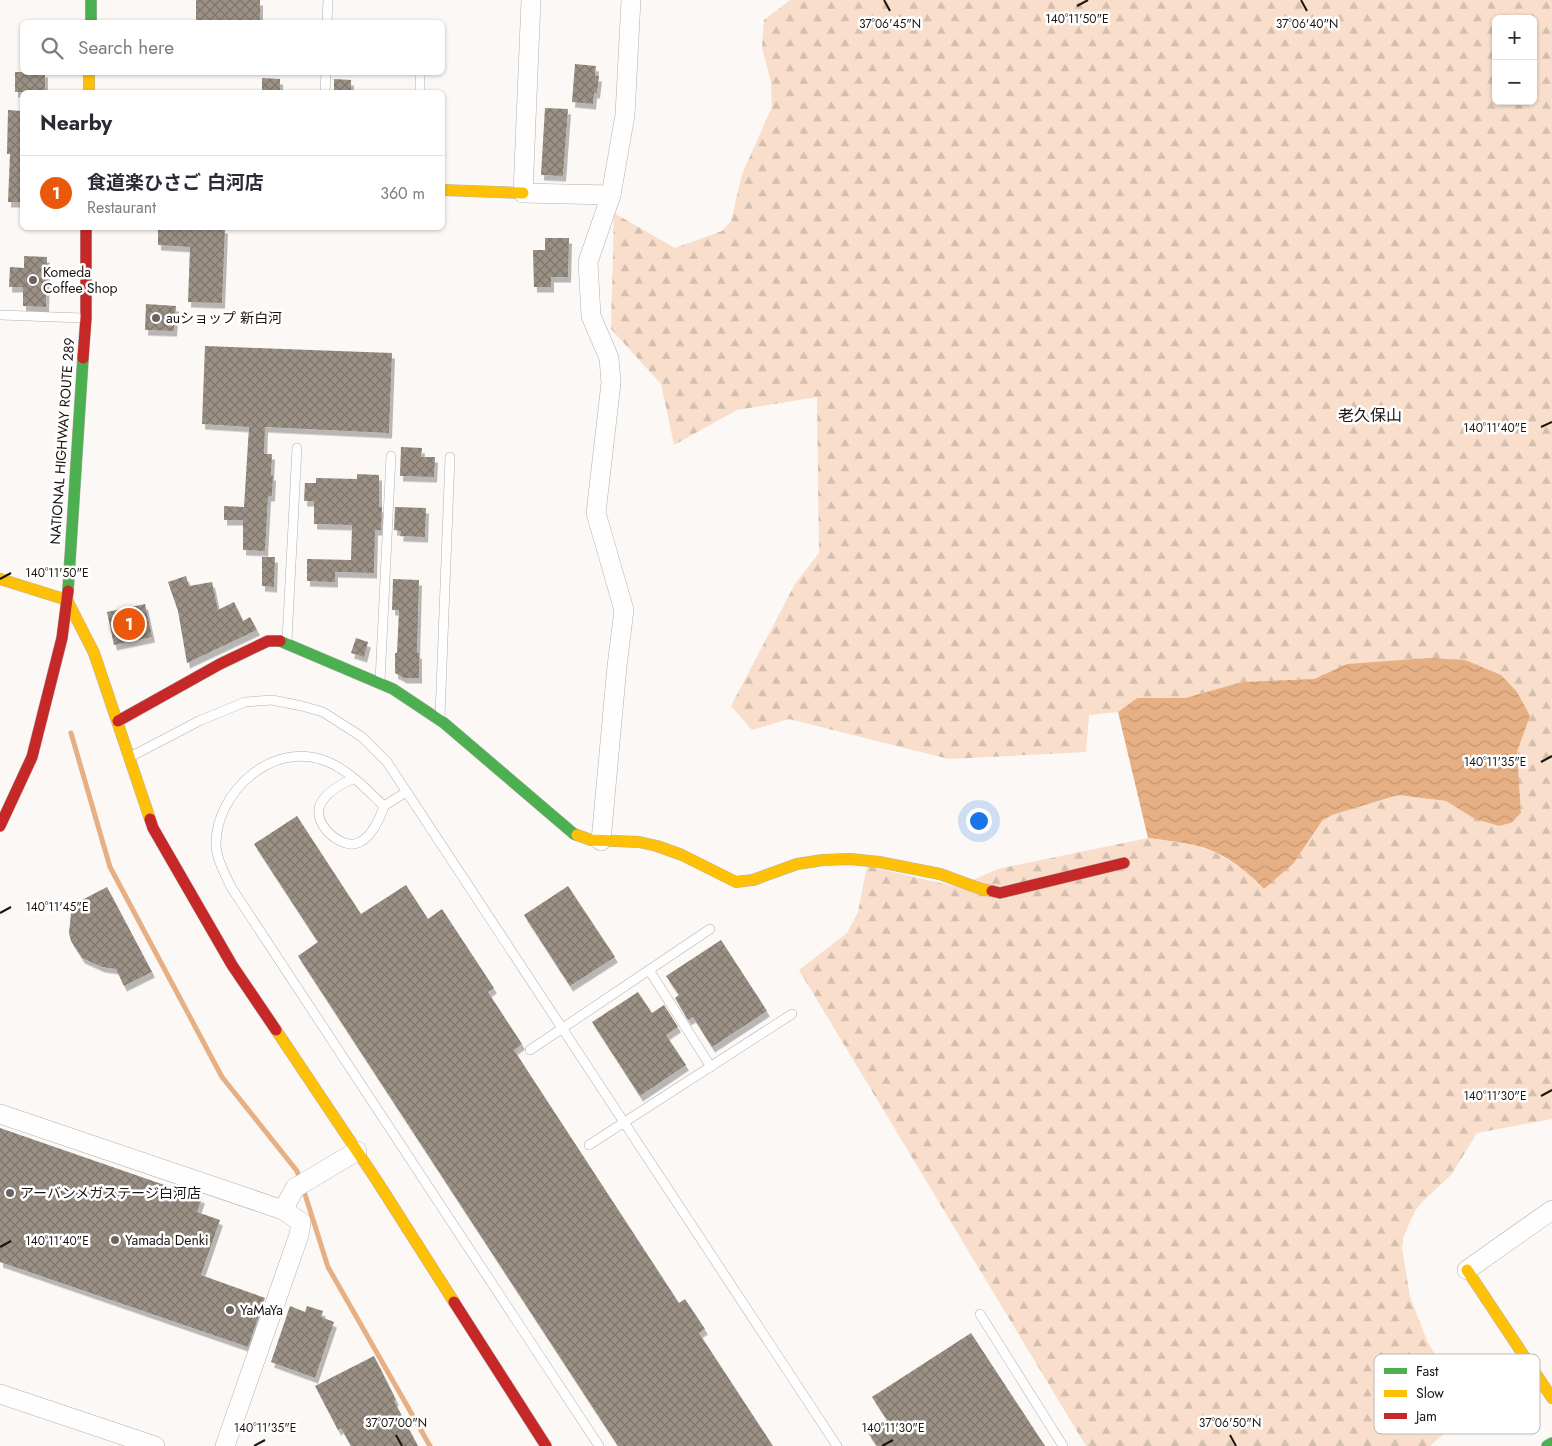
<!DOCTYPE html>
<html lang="en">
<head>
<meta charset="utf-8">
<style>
  body { margin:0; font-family:Jost,"Noto Sans JP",sans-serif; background:#f2f2f3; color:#2b2b33 }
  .controls { position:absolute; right:15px; top:15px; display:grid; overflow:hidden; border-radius:8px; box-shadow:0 1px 4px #0004 }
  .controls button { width:45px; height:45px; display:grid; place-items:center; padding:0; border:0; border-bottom:1px solid #e1e1e2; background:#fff; color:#2b2b33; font:25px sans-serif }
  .you { position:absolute; left:978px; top:820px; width:18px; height:18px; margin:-12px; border:4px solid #fff; border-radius:50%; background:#1a73e8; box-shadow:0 0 0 8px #1a73e833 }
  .badge { display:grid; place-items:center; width:32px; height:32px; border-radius:50%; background:#ea580c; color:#fff; font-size:16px; font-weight:700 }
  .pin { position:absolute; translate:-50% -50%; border:2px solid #fff; box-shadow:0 1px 5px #0006 }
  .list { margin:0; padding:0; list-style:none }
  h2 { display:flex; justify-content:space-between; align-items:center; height:65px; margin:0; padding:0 20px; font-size:21px }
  h2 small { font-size:16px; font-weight:400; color:#7c7c81 }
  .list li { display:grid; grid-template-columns:32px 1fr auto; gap:15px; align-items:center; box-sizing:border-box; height:75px; padding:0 20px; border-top:1px solid #e1e1e2 }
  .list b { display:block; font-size:19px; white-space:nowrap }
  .list p { margin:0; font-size:16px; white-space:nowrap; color:#7c7c81 }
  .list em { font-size:16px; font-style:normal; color:#7c7c81 }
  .icon { flex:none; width:28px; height:28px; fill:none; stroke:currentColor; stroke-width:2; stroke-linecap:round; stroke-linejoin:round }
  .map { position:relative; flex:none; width:1552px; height:1446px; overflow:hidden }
  .search { position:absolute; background:#fff; box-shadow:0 1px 4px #0004; left:20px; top:20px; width:425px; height:55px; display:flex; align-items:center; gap:12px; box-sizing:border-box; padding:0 18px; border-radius:8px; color:#7c7c81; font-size:19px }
  .panel { position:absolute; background:#fff; box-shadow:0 1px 4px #0004; left:20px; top:90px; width:425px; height:140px; border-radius:8px }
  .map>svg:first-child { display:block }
  .forest { fill:url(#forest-firs); fill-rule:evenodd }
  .water { fill:url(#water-waves) }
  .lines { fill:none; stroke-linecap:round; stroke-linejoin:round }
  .stream { stroke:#e6b084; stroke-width:5 }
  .building { fill:url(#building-cross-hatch); filter:url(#shadow) }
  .lane-casing { stroke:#b4b1af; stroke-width:10 }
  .street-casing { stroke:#b4b1af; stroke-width:20 }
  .fast-casing { stroke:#b4b1af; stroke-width:12 }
  .slow-casing { stroke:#b4b1af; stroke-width:12 }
  .jam-casing { stroke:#b4b1af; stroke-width:12 }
  .lane { stroke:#fefefe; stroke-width:9 }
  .street { stroke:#fefefe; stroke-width:19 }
  .fast { stroke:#4caf50; stroke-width:11 }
  .slow { stroke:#ffc107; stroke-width:11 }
  .jam { stroke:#c62828; stroke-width:11 }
  .ticks { fill:none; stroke:#191513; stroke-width:2 }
  .poi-dot { fill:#686462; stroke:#fff; stroke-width:2 }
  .labels { text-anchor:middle; stroke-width:5; stroke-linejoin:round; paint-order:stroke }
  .poi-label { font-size:14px; fill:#191513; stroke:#fff; text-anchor:start }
  .street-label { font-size:14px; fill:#191513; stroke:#fff }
  .quarter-label { font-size:16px; fill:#191513; stroke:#fff }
  .key { fill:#fff; stroke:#bab9b8; stroke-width:1 }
  .key-label { font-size:14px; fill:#191513 }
  .ticks-label { font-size:12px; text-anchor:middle; fill:#191513; stroke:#fff; stroke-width:5; stroke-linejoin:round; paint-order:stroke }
</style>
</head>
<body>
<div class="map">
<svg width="1552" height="1446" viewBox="0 0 1552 1446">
  <defs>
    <pattern id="forest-firs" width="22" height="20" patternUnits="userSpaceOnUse" patternTransform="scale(1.25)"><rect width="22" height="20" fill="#f8decb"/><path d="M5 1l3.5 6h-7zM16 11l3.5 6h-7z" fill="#d4bead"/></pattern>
    <pattern id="water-waves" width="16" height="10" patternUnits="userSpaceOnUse" patternTransform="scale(1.25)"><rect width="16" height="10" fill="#e6b084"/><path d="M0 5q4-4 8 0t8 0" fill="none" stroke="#c59671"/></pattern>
    <pattern id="building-cross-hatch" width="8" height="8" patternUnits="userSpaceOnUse" patternTransform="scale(1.25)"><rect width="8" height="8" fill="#9c9185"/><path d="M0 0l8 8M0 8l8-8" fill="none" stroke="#7e756c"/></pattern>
    <filter id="shadow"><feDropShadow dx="3" dy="5.5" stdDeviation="0" flood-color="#0004"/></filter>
  </defs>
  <rect width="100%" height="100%" fill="#fbf8f6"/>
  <path class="forest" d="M790,0H1552V1119L1477,1133L1451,1175L1422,1202L1415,1211L1404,1235L1402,1248L1410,1297L1428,1343L1471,1410L1430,1446H1086L799,970L847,933L858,912L867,866L957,887L998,869L1148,838L1196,845L1218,854L1249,873L1264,889L1293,864L1322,821L1332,815L1398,795L1446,801L1475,819L1499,826L1511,823L1521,813L1517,752L1530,716L1347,664L1314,679L1242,682L1185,698H1137L1118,712L1089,715L1086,752L949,759L789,719L752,730L731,706L795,584L819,553L817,397L737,410L674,445L661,384L611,329L614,213L675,248L722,231L731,221L742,174L772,107L771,82L762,48L764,20ZM1496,19H1533V101H1496Z"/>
  <path class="water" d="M1429,658L1465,660L1501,675L1517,692L1530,716L1517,752L1521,813L1511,823L1499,826L1475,819L1446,801L1398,795L1332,815L1322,821L1293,864L1264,889C1246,869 1222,852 1195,845C1180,842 1164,840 1148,838L1118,712L1137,698H1185L1242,682L1314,679L1347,664Z"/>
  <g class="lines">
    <g class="stream">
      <polyline points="71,733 110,867 222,1077 297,1171 300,1180"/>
      <polyline points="303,1188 328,1267 430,1446"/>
    </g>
  </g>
  <g class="building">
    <rect x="196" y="0" width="64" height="22"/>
    <polygon points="575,64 596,66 595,76 599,76 597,93 594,93 593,104 572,102"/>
    <rect x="15" y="72" width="30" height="20"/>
    <polygon points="262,78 280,79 280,92 262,92"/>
    <polygon points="334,79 351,80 351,92 334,92"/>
    <polygon points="545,108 568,109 563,176 541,175"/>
    <polygon points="8,110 22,111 22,202 8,202 10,154 7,154"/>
    <polygon points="158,228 191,229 191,228 225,228 222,303 188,302 190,247 158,245"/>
    <polygon points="545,238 569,238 568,277 551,277 551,287 534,287 533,250 545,250"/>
    <polygon points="24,256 47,257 46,307 23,306 23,287 9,287 10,267 24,268"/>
    <polygon points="146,304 176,306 174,331 145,330"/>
    <polygon points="205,346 392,353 389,433 265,427 264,454 272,454 271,475 273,475 272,496 268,496 265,551 243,550 243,520 224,520 224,506 244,507 249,427 202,424"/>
    <polygon points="401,447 422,448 421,457 435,457 434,477 400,476"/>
    <polygon points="357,474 379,475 379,507 382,507 381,530 375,530 374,573 335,572 335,582 307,581 307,559 351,560 352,525 314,524 314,501 304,501 305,483 316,483 316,478 357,479"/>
    <polygon points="395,507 426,508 425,537 400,536 401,531 394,530"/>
    <polygon points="262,557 275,557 274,587 262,586"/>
    <polygon points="186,576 189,586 212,582 218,610 234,602 243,621 250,617 257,630 187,663 178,611 168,582"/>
    <polygon points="393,579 419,580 417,653 419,653 419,678 404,678 395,673 395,653 397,653 399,610 392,610"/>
    <polygon points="145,604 152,637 114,645 107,612"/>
    <polygon points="356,638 368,642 364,657 351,653"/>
    <polygon points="297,816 361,914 406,885 428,919 442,909 494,988 488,992 522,1044 514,1050 679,1303 685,1299 705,1329 699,1333 773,1446 618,1446 298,956 318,942 254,844"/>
    <polygon points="568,886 615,957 570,986 524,915"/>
    <polygon points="107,887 152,972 124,986 116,969 102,967 82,958 71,941 69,933 71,913 80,901"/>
    <polygon points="721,940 767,1011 712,1047 693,1017 688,1020 675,998 679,995 666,976"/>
    <polygon points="638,992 652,1013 664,1005 678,1027 666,1035 686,1065 640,1096 592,1022"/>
    <polygon points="0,1128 202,1198 197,1212 220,1220 201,1275 265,1298 248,1347 0,1262"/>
    <polygon points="290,1306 305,1312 307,1306 323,1311 321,1317 334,1322 315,1378 271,1362"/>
    <polygon points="971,1333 1045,1446 877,1446 868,1433 887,1420 872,1397"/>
    <polygon points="374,1356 396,1400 394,1401 418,1446 351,1446 341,1428 338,1430 315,1386"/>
  </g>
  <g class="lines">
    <g class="lane-casing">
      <g id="lane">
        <polyline points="327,22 328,0"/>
        <polyline points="325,92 326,72"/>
        <polyline points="420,92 420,74"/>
        <polyline points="0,315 83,318"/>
        <polyline points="287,640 297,448"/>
        <polyline points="380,681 391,456"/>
        <polyline points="440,716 450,457"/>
        <polyline points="130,757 199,721 245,702 272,700 302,706 323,712 362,737 387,762 837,1446"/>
        <path d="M353,779C341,784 326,792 320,805C313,823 337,846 354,844C370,842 380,818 384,806"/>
        <path d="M406,792L384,806C366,789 347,768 323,760C272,742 216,792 216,844C216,858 225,874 231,887L599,1446"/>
        <polyline points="649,970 711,1067"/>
        <polyline points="530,1050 710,929"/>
        <polyline points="589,1145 792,1014"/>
        <polyline points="980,1314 1063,1446"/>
      </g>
    </g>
    <g class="street-casing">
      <g id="street">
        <polyline points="531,0 523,193 611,195"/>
        <polyline points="601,841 617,666 624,610 596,513 611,383 609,358 591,316 588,262 611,195 625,115 631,0"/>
        <polyline points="0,1114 283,1210 301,1222 299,1235 225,1446"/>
        <polyline points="283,1210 295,1188 357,1151"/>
        <polyline points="1467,1270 1552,1210"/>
        <polyline points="0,1394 155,1446"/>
      </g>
    </g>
    <g class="fast-casing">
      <g id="fast">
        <polyline points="91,0 91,22"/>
        <polyline points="68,591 83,358"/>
        <polyline points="280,641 393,689 444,723 574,834 577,835"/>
        <polyline points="1547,1446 1552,1443"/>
      </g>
    </g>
    <g class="slow-casing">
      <g id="slow">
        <polyline points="89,72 89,92"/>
        <polyline points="442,190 523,193"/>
        <polyline points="0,579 67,600 94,653 150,819"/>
        <polyline points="577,835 591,840 639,842 657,846 682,855 736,882 753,880 797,864 823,860 850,859 879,862 940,874 981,889 992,891"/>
        <polyline points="276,1030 377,1181 454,1302"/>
        <polyline points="1467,1270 1552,1398"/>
      </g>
    </g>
    <g class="jam-casing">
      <g id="jam">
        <polyline points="83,358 86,318 86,228"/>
        <polyline points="118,721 220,664 268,641 280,641"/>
        <polyline points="150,819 153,828 232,965 276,1030"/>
        <polyline points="0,826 32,757 62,638 68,591"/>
        <polyline points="992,891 1000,893 1124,863"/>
        <polyline points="454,1302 546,1446"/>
      </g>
    </g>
    <use href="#lane" class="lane"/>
    <use href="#street" class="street"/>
    <use href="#fast" class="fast"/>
    <use href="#slow" class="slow"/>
    <use href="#jam" class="jam"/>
  </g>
  <path class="ticks" d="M884,0L890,11M1301,0L1307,11M1077,6L1088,0M1541,427L1552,422M0,579L11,573M1541,762L1552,756M0,913L11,907M1541,1096L1552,1090M0,1247L11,1241M396,1435L402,1446M1230,1435L1236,1446M254,1446L265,1440M882,1446L893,1440"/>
  <g class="poi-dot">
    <circle cx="33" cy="280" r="5"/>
    <circle cx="156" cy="318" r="5"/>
    <circle cx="10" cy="1193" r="5"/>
    <circle cx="115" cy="1240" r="5"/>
    <circle cx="230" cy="1310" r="5"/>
  </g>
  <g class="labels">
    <g class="poi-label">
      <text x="43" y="277">Komeda<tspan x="43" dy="16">Coffee Shop</tspan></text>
      <text x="166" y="323">auショップ 新白河</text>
      <text x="20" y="1198">アーバンメガステージ白河店</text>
      <text x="125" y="1245">Yamada Denki</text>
      <text x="240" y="1315">YaMaYa</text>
    </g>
    <g class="street-label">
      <text transform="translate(62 441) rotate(-86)" y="5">NATIONAL HIGHWAY ROUTE 289</text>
    </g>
    <g class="quarter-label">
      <text x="1370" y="421">老久保山</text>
    </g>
  </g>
  <rect x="1374" y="1354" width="166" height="80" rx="8" class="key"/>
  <rect x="1384" y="1368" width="23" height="6" fill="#4caf50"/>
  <rect x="1384" y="1390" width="23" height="7" fill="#ffc107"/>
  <rect x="1384" y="1413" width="23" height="6" fill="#c62828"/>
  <g class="key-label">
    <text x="1416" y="1376">Fast</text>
    <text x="1416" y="1398">Slow</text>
    <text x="1416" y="1421">Jam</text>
  </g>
  <g class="ticks-label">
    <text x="1077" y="23">140°11'50"E</text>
    <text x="890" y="28">37°06'45"N</text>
    <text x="1307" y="28">37°06'40"N</text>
    <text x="1495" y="432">140°11'40"E</text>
    <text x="57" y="577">140°11'50"E</text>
    <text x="1495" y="766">140°11'35"E</text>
    <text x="57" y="911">140°11'45"E</text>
    <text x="1495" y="1100">140°11'30"E</text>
    <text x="57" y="1245">140°11'40"E</text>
    <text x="396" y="1427">37°07'00"N</text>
    <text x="1230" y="1427">37°06'50"N</text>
    <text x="265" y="1432">140°11'35"E</text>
    <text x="893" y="1432">140°11'30"E</text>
  </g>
</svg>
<div class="controls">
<button>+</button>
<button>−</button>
</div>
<div class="you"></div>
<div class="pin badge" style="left:129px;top:624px">1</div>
<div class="search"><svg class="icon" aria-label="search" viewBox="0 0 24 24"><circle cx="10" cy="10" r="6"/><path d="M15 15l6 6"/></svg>Search here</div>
<section class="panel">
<h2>Nearby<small></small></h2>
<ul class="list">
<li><span class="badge">1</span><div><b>食道楽ひさご 白河店</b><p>Restaurant</p></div><em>360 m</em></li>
</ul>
</section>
</div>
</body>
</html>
